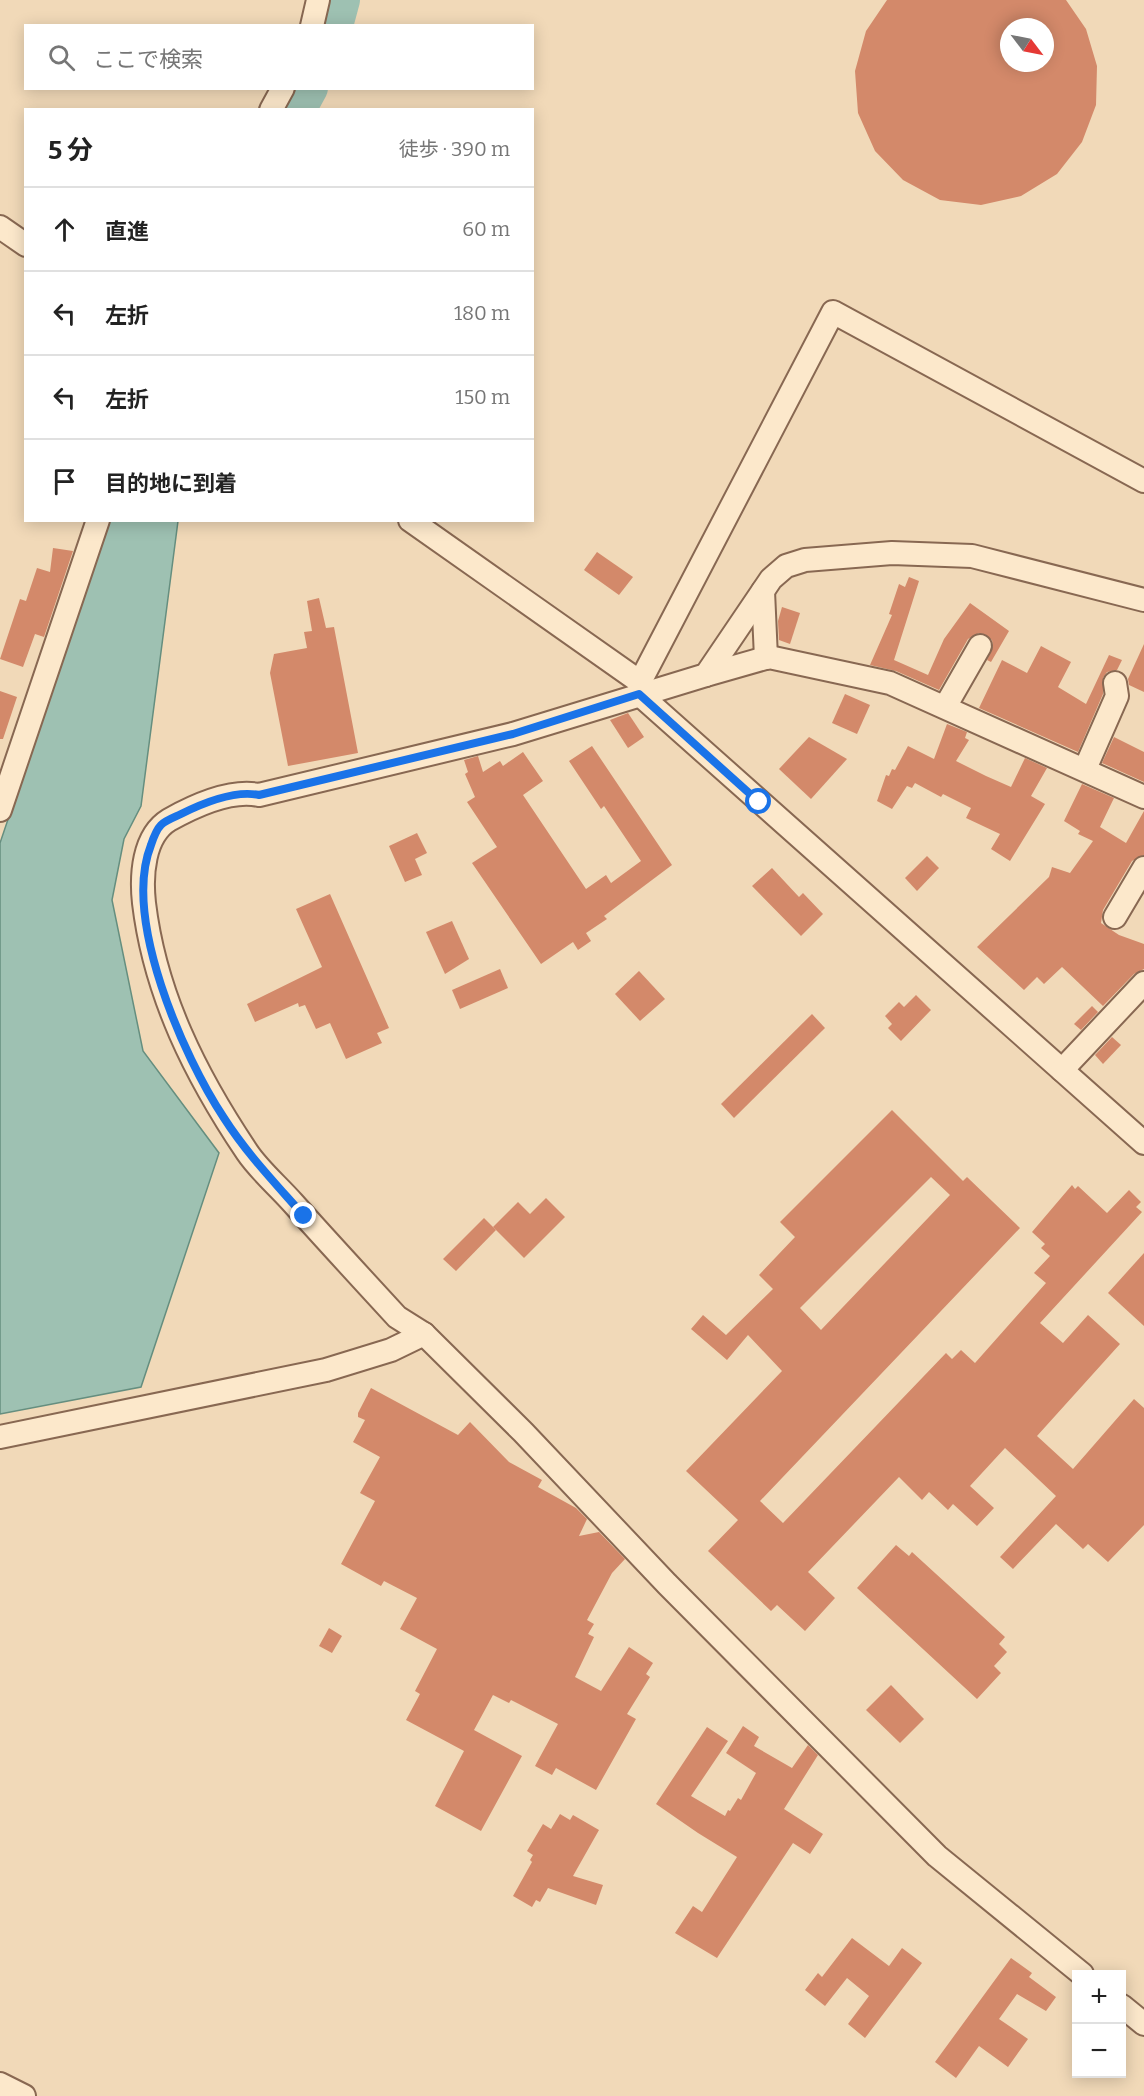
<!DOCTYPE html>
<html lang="ja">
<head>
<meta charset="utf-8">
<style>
  body { margin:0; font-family:Bitter,"Noto Sans JP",serif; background:#f2f2f2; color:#222 }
  .controls { position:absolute; right:18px; bottom:18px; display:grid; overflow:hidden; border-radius:0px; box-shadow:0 3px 15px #0003 }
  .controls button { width:54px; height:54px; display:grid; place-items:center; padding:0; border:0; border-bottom:2px solid #e0e0e0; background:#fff; color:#222; font:30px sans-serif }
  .compass { position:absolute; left:1000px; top:18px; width:54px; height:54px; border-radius:50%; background:#fff; box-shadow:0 3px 15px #0003; rotate:122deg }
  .stop { position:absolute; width:18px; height:18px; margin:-14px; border:4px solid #1a73e8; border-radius:50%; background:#fff }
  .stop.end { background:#1a73e8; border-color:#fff; box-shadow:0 2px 6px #0008 }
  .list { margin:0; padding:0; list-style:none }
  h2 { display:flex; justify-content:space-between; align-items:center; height:78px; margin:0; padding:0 24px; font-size:26px }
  h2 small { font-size:20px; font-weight:400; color:#767676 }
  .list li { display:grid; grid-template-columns:39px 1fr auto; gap:18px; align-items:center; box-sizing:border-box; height:84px; padding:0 24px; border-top:2px solid #e0e0e0 }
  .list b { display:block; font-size:22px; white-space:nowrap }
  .list em { font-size:20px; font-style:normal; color:#767676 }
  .icon { flex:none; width:33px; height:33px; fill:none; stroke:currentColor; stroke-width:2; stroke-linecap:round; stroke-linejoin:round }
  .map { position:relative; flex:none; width:1144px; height:2096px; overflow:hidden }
  .search { position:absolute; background:#fff; box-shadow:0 3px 15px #0003; left:24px; top:24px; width:510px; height:66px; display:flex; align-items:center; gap:15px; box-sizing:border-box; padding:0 21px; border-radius:0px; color:#767676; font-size:22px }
  .panel { position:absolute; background:#fff; box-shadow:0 3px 15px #0003; left:24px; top:108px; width:510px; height:414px; border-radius:0px }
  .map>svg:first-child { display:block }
  .water { fill:#9ec1b2; stroke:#658e7f; stroke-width:1.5 }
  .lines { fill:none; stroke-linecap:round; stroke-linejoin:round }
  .river { stroke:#9ec1b2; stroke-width:34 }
  .building { fill:#d3896a; fill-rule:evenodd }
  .minor-casing { stroke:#886852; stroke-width:26 }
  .minor { stroke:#fce8cb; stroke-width:22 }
  .route { stroke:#1a73e8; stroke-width:8 }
</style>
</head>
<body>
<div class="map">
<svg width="1144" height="2096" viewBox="0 0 1144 2096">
  <rect width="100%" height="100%" fill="#f1d9b8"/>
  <polygon class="water" points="109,521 178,521 141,806 124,839 112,900 143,1051 219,1153 141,1387 0,1414 0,843"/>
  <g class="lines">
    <g class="river">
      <polyline points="336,26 343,0"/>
      <polyline points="299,110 311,88"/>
    </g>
  </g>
  <g class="building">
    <path d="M887,0H1066L1086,29L1097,66L1096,105L1082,142L1057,174L1021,196L981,205L940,200L903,180L875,151L858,113L855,71L866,31ZM1009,27H1045V63H1009Z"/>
    <polygon points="53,548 73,551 44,637 35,634 23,667 0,659 20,599 26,601 37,568 50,572"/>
    <polygon points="597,552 633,577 619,595 584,570"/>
    <polygon points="909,577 919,581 894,660 928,675 944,639 970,603 1009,631 991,662 987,660 993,647 992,640 979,633 968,639 939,690 896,671 870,665 892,615 889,614 899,584 905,587"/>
    <polygon points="319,598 326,628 334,627 358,753 288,766 270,673 274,654 307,648 304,632 312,631 307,601"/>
    <polygon points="782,607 800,613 790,644 779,640 778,621"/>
    <polygon points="1144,644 1144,692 1129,685 1128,679"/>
    <polygon points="1041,646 1071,662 1058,687 1086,704 1109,655 1122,660 1117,670 1107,672 1103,678 1103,694 1078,752 979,708 1002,660 1027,673"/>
    <polygon points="0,691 17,697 3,739 0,739"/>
    <polygon points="845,694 870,705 857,734 832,723"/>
    <polygon points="628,713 644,737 628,748 610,720"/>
    <polygon points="947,724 967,732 965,738 969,740 956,761 986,776 1011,787 1025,758 1047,768 1031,796 1045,804 1010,861 991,849 1000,834 966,818 971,808 943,794 941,797 915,783 912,788 907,786 892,809 877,801 886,775 889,776 892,769 895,770 908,746 934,759"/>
    <polygon points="809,737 847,759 811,799 779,769"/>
    <polygon points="1114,737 1144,752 1144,782 1102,763"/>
    <polygon points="592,746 672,865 604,916 607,919 586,933 591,941 578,950 573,942 541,964 472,863 497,847 467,802 475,797 465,774 468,772 464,760 478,756 483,772 500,761 503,766 523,752 543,781 523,795 586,889 606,875 611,883 641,861 604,806 601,809 569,761"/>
    <polygon points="1082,784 1114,798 1100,827 1126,843 1144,811 1144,855 1132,861 1103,910 1101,923 1119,935 1144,944 1144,969 1134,974 1103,1006 1062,967 1044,984 1037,977 1024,990 977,947 1049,877 1052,867 1070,873 1093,841 1078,834 1080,831 1064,821"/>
    <polygon points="417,833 427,853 415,859 422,875 405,882 389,846"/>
    <polygon points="927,856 939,868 917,891 905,878"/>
    <polygon points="772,868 799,897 803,893 823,914 801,936 752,886"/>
    <polygon points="330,894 389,1028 377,1033 382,1043 346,1059 330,1023 316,1029 305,1005 299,1007 298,1003 255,1022 247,1004 322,967 296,909"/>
    <polygon points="452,921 469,959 445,974 426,932"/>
    <polygon points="500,969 508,988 460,1009 452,990"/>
    <polygon points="639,971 665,999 640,1021 615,994"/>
    <polygon points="916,995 931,1010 901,1041 888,1028 892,1024 885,1016 899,1002 904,1007"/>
    <polygon points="1092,1006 1098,1012 1081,1030 1074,1024"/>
    <polygon points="812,1014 825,1028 734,1118 721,1104"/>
    <polygon points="1112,1037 1121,1045 1103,1064 1095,1055"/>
    <path d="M892,1110L963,1181L967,1177L1020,1228L760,1501L783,1523L946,1353L952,1359L961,1350L975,1363L1046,1283L1034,1273L1050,1256L1041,1248L1045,1244L1032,1232L1072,1185L1075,1189L1078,1186L1107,1213L1129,1190L1141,1202L1136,1207L1142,1212L1040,1323L1063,1343L1088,1315L1120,1344L1037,1436L1073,1469L1134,1399L1144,1408V1525L1108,1562L1088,1544L1083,1549L1056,1524L1013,1569L1000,1557L1056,1496L1005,1448L970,1486L994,1508L977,1526L953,1504L948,1510L929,1492L922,1500L899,1477L808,1572L835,1598L805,1631L777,1605L771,1611L708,1551L738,1520L686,1471L782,1371L748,1335L727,1360L691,1329L703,1315L726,1335L773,1289L759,1275L795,1237L780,1222ZM931,1177L950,1195L821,1330L800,1308Z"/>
    <polygon points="546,1198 565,1217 524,1258 493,1227 518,1202 530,1214"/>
    <polygon points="484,1218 496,1230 456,1271 443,1259"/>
    <polygon points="1144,1253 1144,1326 1108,1293"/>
    <polygon points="371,1388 458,1435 470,1422 509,1462 542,1480 538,1487 576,1508 587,1519 579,1536 599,1532 625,1559 612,1573 587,1620 594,1624 588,1634 594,1637 575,1677 601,1691 629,1647 653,1663 646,1674 650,1677 627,1714 636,1719 596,1790 556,1768 552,1775 535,1766 558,1724 519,1704 511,1700 509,1703 493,1695 474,1730 522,1756 481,1831 435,1806 464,1751 406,1720 420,1694 415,1691 437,1649 400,1629 417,1598 384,1581 381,1586 341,1564 375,1501 360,1493 380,1457 353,1442 365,1420 358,1417 358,1413"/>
    <polygon points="896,1545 909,1556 912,1552 1005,1637 999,1644 1007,1652 994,1666 1001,1673 977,1699 857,1588"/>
    <polygon points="329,1628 342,1636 332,1653 319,1646"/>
    <polygon points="891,1685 924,1719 900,1743 866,1710"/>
    <polygon points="743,1726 759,1737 754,1746 792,1768 808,1745 818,1755 784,1809 823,1834 810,1854 793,1843 717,1958 675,1933 693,1906 702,1912 737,1857 698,1833 656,1804 707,1727 728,1741 691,1796 725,1816 728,1810 730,1811 738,1798 741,1800 756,1773 726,1753"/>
    <polygon points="560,1814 570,1820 573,1815 599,1830 573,1876 603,1885 596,1905 548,1888 540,1902 536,1900 532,1907 513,1896 532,1862 530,1860 533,1855 527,1851 543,1824 551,1829"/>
    <polygon points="852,1938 889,1966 902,1948 922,1963 865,2038 848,2024 869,1996 847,1978 825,2006 805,1990 818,1973 822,1977"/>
    <polygon points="1011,1958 1032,1973 1029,1977 1056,1997 1046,2011 1017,1994 999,2019 1028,2039 1008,2067 979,2046 956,2078 935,2062"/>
  </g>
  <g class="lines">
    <g class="minor-casing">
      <g id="minor">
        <polyline points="312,26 318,0"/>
        <polyline points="271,110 283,88"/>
        <polyline points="0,227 26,245"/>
        <polyline points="410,520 640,682"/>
        <polyline points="763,591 766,658"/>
        <polyline points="706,675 769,657 890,683 1144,797"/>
        <polyline points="639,694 640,682 833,312 1144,481"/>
        <polyline points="639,694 1144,1143"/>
        <polyline points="945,707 980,646"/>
        <polyline points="1085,769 1117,696 1115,683"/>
        <polyline points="0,810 98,520"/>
        <polyline points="1115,917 1144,868"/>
        <polyline points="1062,1070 1144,983"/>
        <polyline points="0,1437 326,1370 391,1350 424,1334"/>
        <path d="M1082,1974L937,1856L667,1584L523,1432L424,1334L397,1317C362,1279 327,1241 293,1203C278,1186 259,1170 247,1152C196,1076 155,995 144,903C141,876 143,836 169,820C194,806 230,789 259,795L513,734L706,675L771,579L786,566L805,560L892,553L972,556L1144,600"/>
        <polyline points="1122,2006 1144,2024"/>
        <polyline points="0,2084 24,2096"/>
      </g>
    </g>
    <use href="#minor" class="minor"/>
  </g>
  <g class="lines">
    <path class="route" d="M304,1216C276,1184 247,1154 224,1118C183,1056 122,918 151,845C153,839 156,830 161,825C166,820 175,817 181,814C203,803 235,790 259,795L513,734L639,694L759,802"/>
  </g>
</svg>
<div class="controls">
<button>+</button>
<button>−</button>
</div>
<svg class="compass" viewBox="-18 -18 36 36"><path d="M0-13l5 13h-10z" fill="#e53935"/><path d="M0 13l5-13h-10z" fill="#767676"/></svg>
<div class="stop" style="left:759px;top:802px"></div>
<div class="stop end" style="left:304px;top:1216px"></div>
<div class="search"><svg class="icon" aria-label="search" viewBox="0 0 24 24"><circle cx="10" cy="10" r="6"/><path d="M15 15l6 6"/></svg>ここで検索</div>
<section class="panel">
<h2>5 分<small>徒歩 · 390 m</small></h2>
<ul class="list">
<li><svg class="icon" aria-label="ahead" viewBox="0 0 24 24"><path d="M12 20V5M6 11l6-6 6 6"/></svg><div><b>直進</b></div><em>60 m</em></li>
<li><svg class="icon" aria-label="left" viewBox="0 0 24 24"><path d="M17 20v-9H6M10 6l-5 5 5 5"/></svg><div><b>左折</b></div><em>180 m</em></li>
<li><svg class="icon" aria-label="left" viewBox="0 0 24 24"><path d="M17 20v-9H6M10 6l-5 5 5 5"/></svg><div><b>左折</b></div><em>150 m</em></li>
<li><svg class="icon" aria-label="arrive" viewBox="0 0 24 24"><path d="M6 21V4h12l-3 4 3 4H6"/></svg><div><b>目的地に到着</b></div></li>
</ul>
</section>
</div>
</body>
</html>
